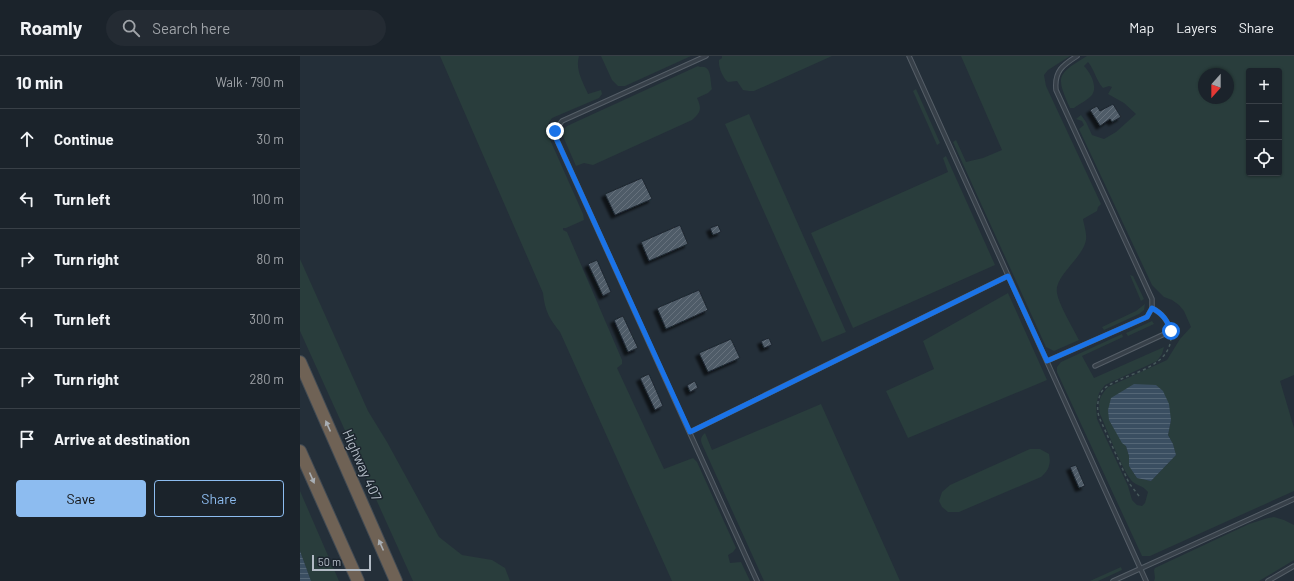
<!DOCTYPE html>
<html lang="en">
<head>
<meta charset="utf-8">
<style>
  body { margin:0; font-family:Barlow,sans-serif; background:#242b33; color:#f1f3f6 }
  .controls { position:absolute; right:12px; top:12px; display:grid; overflow:hidden; border-radius:4px; box-shadow:0 1px 3px #0004 }
  .controls button { width:36px; height:36px; display:grid; place-items:center; padding:0; border:0; border-bottom:1px solid #394047; background:#1b232b; color:#f1f3f6; font:20px sans-serif }
  .compass { position:absolute; left:898px; top:12px; width:36px; height:36px; border-radius:50%; background:#1b232b; box-shadow:0 1px 3px #0004; rotate:201deg }
  .scale { position:absolute; left:12px; bottom:10px; width:59px; box-sizing:border-box; padding-left:4px; border:2px solid #b2bbc5; border-top:0; font-size:11px; line-height:14px; white-space:nowrap; color:#b2bbc5; -webkit-text-stroke:3px #1c252e; paint-order:stroke }
  .stop { position:absolute; width:12px; height:12px; margin:-9px; border:3px solid #1a73e8; border-radius:50%; background:#fff }
  .stop.end { background:#1a73e8; border-color:#fff; box-shadow:0 1px 4px #0008 }
  .list { margin:0; padding:0; list-style:none }
  h2 { display:flex; justify-content:space-between; align-items:center; height:52px; margin:0; padding:0 16px; font-size:17px }
  h2 small { font-size:13px; font-weight:400; color:#a0a4a9 }
  .list li { display:grid; grid-template-columns:26px 1fr auto; gap:12px; align-items:center; box-sizing:border-box; height:60px; padding:0 16px; border-top:1px solid #394047 }
  .list b { display:block; font-size:15px; white-space:nowrap }
  .list em { font-size:13px; font-style:normal; color:#a0a4a9 }
  .actions { display:flex; gap:8px; padding:12px 16px }
  .actions a { flex:1; padding:9px 0; border:1px solid #8dbcf0; border-radius:4px; text-align:center; font-size:14px; color:#8dbcf0 }
  .actions .main { background:#8dbcf0; color:#111 }
  .icon { flex:none; width:22px; height:22px; fill:none; stroke:currentColor; stroke-width:2; stroke-linecap:round; stroke-linejoin:round }
  .map { position:relative; flex:none; width:994px; height:525px; overflow:hidden }
  header { display:flex; align-items:center; gap:24px; box-sizing:border-box; height:56px; padding:0 20px; background:#1b232b; border-bottom:1px solid #394047 }
  header strong { font-size:19px }
  nav { display:flex; gap:22px; margin-inline-start:auto; font-size:14px }
  .search { width:280px; height:36px; background:#242b33; display:flex; align-items:center; gap:10px; box-sizing:border-box; padding:0 14px; border-radius:22px; color:#a0a4a9; font-size:15px }
  main { display:flex }
  aside { flex:1; background:#1b232b }
  .map>svg:first-child { display:block }
  .green { fill:#293d3c; fill-rule:evenodd }
  .water { fill:url(#water-rules) }
  .building { fill:url(#building-hatch); stroke:#1e2730; filter:url(#shadow) }
  .lines { fill:none; stroke-linecap:round; stroke-linejoin:round }
  .lane-casing { stroke:#555e67; stroke-width:5.5 }
  .highway-casing { stroke:#424b54; stroke-width:14 }
  .path { stroke:#475a5b; stroke-width:1.5; stroke-dasharray:3 3; stroke-linecap:butt }
  .lane { stroke:#374049; stroke-width:3.5 }
  .highway { stroke:#6f6255; stroke-width:12 }
  .oneway { fill:#a8aeb4 }
  .route { stroke:#1a73e8; stroke-width:5 }
  .labels { text-anchor:middle; stroke-width:3; stroke-linejoin:round; paint-order:stroke }
  .street-label { font-size:14px; fill:#b2bbc5; stroke:#1c252e }
</style>
</head>
<body>
<header>
<strong>Roamly</strong>
<div class="search"><svg class="icon" aria-label="search" viewBox="0 0 24 24"><circle cx="10" cy="10" r="6"/><path d="M15 15l6 6"/></svg>Search here</div>
<nav><a>Map</a><a>Layers</a><a>Share</a></nav>
</header>
<main>
<aside>
<h2>10 min<small>Walk · 790 m</small></h2>
<ul class="list">
<li><svg class="icon" aria-label="ahead" viewBox="0 0 24 24"><path d="M12 20V5M6 11l6-6 6 6"/></svg><div><b>Continue</b></div><em>30 m</em></li>
<li><svg class="icon" aria-label="left" viewBox="0 0 24 24"><path d="M17 20v-9H6M10 6l-5 5 5 5"/></svg><div><b>Turn left</b></div><em>100 m</em></li>
<li><svg class="icon" aria-label="right" viewBox="0 0 24 24"><path d="M7 20v-9h11M14 6l5 5-5 5"/></svg><div><b>Turn right</b></div><em>80 m</em></li>
<li><svg class="icon" aria-label="left" viewBox="0 0 24 24"><path d="M17 20v-9H6M10 6l-5 5 5 5"/></svg><div><b>Turn left</b></div><em>300 m</em></li>
<li><svg class="icon" aria-label="right" viewBox="0 0 24 24"><path d="M7 20v-9h11M14 6l5 5-5 5"/></svg><div><b>Turn right</b></div><em>280 m</em></li>
<li><svg class="icon" aria-label="arrive" viewBox="0 0 24 24"><path d="M6 21V4h12l-3 4 3 4H6"/></svg><div><b>Arrive at destination</b></div></li>
</ul>
<div class="actions"><a class="main">Save</a><a>Share</a></div>
</aside>
<div class="map">
<svg width="994" height="525" viewBox="0 0 994 525">
  <defs>
    <pattern id="water-rules" width="6" height="5" patternUnits="userSpaceOnUse"><rect width="6" height="5" fill="#3a4e61"/><path d="M0 2.5h6" fill="none" stroke="#546676"/></pattern>
    <pattern id="building-hatch" width="6" height="6" patternUnits="userSpaceOnUse"><rect width="6" height="6" fill="#4f5b67"/><path d="M-1 1l2-2M0 6l6-6M5 7l2-2" fill="none" stroke="#66717b"/></pattern>
    <filter id="shadow"><feDropShadow dx="-3.5" dy="3.5" stdDeviation="1" flood-color="#0009"/></filter>
  </defs>
  <rect width="100%" height="100%" fill="#242f39"/>
  <g class="green">
    <path d="M140,0H279C275,14 283,26 288,38L301,34L302,38L299,42L252,62C247,68 247,72 248,79L283,158L284,164L266,172H263V174L267,176L322,304V308L317,312L364,413L393,402L397,406L436,492L433,496L428,499L430,507L441,506L450,525H372L260,276C249,262 245,255 243,237Z"/>
    <polygon points="301,0 391,0 325,30 318,30 312,24"/>
    <path d="M422,0H532L454,35H449L443,34L437,25L428,26C423,22 418,11 419,4L422,2Z"/>
    <path d="M661,0H770L748,14L744,19L746,30L801,148L798,151L797,155L783,163C784,169 787,178 786,184C783,202 754,220 757,237C759,249 773,272 779,284L754,295L746,291L653,86L656,84L666,106L683,102L702,94Z"/>
    <path d="M787,0H994V319L980,325L994,372V435L850,500H842L757,316V311L761,306L822,278L823,281L782,300L794,322L864,291L862,298L857,305L805,329L799,337L796,350L797,363L828,430L832,444L837,449L842,450L845,447L848,436C841,428 839,431 833,426C824,419 806,371 800,358C798,345 799,341 808,331L867,304L880,283L891,271L884,255L879,249L872,244L864,241L852,229L779,73L784,69L782,65L776,63L781,59L786,66L792,79L804,83L816,76L836,58L824,47L808,38L812,31L809,30L803,32C796,24 795,15 788,6L784,10C790,16 798,30 792,39C788,44 779,48 774,52H770C756,20 756,19 787,0ZM949,15H979V117H949ZM904,18H928V42H904ZM871,364L868,379L873,388L876,399L851,425L837,422L829,410V400L826,390Z"/>
    <path d="M398,10L400,11C412,8 410,25 412,33L408,37L397,42C402,53 401,56 392,64L293,109L284,107L276,110L262,78L263,74L267,70Z"/>
    <polygon points="616,33 640,87 637,89 613,35"/>
    <polygon points="449,58 546,276 522,286 425,68"/>
    <polygon points="646,100 695,209 553,272 511,177 648,116 643,102"/>
    <polygon points="0,203 68,355 87,386 139,481 162,499 192,504 205,512 210,525 113,525 0,275"/>
    <polygon points="830,219 833,220 844,243 841,245"/>
    <polygon points="708,237 747,324 608,382 586,335 634,313 623,285"/>
    <polygon points="845,248 844,254 839,258 804,274 802,271 836,255"/>
    <polygon points="852,265 854,268 828,280 826,277"/>
    <path d="M521,348L600,525H464L402,388C400,383 401,381 405,377L412,394Z"/>
    <path d="M730,393H740L749,398C751,408 749,414 741,421L659,456H648L642,451L639,445L642,436L650,429Z"/>
    <polygon points="0,435 39,525 11,525 0,495"/>
    <polygon points="974,461 984,464 994,469 994,504 959,525 854,525 855,522 854,514 855,512 949,468 968,462"/>
    <polygon points="821,511 822,514 798,525 790,525"/>
  </g>
  <g class="water">
    <polygon points="834,328 856,329 863,335 869,348 871,364 868,379 873,388 876,399 851,425 837,422 829,410 829,400 826,390 822,387 809,364 808,354 811,342"/>
    <polygon points="0,495 11,525 0,525"/>
  </g>
  <g class="building">
    <polygon points="813,48 821,61 812,66 810,63 800,70 790,54 797,50 800,55"/>
    <polygon points="342,122 352,143 315,159 305,138"/>
    <polygon points="380,169 388,188 349,205 341,186"/>
    <polygon points="418,169 421,176 413,179 410,172"/>
    <polygon points="297,204 311,236 303,240 288,208"/>
    <polygon points="399,234 408,254 366,273 357,252"/>
    <polygon points="323,260 338,292 328,296 314,264"/>
    <polygon points="469,282 472,289 464,292 461,285"/>
    <polygon points="431,283 440,302 408,316 399,297"/>
    <polygon points="349,318 363,350 355,354 340,322"/>
    <polygon points="395,325 398,332 390,336 387,329"/>
    <polygon points="776,409 785,430 779,432 770,411"/>
  </g>
  <g class="lines">
    <g class="lane-casing">
      <g id="lane">
        <polyline points="406,0 262,65 255,75 255,80 457,525"/>
        <polyline points="609,0 846,525"/>
        <path d="M747,305L847,261L852,252V243L756,34C754,15 763,9 777,0"/>
        <path d="M795,310L871,275C867,264 863,258 852,252"/>
        <polyline points="390,376 708,220"/>
        <polyline points="813,525 994,443"/>
        <polyline points="968,525 994,510"/>
      </g>
    </g>
    <g class="highway-casing">
      <g id="highway">
        <polyline points="0,306 96,525"/>
        <polyline points="0,395 58,525"/>
      </g>
    </g>
    <path class="path" d="M839,440L829,427L799,361C797,353 797,347 800,339C803,331 811,328 819,324C839,315 870,308 871,281"/>
    <use href="#lane" class="lane"/>
    <use href="#highway" class="highway"/>
  </g>
  <defs><path id="oneway-solid" d="M-6-.8H1V-3.2L6.5 0L1 3.2V.8H-6Z"/></defs>
  <g class="oneway">
    <use href="#oneway-solid" transform="translate(28 370) rotate(-114)"/>
    <use href="#oneway-solid" transform="translate(12 422) rotate(66)"/>
    <use href="#oneway-solid" transform="translate(81 489) rotate(-114)"/>
  </g>
  <g class="lines">
    <path class="route" d="M255,75V80L390,376L708,220L747,305L847,261L852,252C863,258 867,264 871,275"/>
  </g>
  <g class="labels">
    <g class="street-label">
      <text transform="translate(62 409) rotate(66)" y="5">Highway 407</text>
    </g>
  </g>
</svg>
<div class="controls">
<button>+</button>
<button>−</button>
<button><svg class="icon" aria-label="locate" viewBox="0 0 24 24"><circle cx="12" cy="12" r="6"/><path d="M12 2v4M12 18v4M2 12h4M18 12h4"/></svg></button>
</div>
<svg class="compass" viewBox="-18 -18 36 36"><path d="M0-13l5 13h-10z" fill="#e53935"/><path d="M0 13l5-13h-10z" fill="#a0a4a9"/></svg>
<div class="scale">50 m</div>
<div class="stop" style="left:871px;top:275px"></div>
<div class="stop end" style="left:255px;top:75px"></div>
</div>
</main>
</body>
</html>
